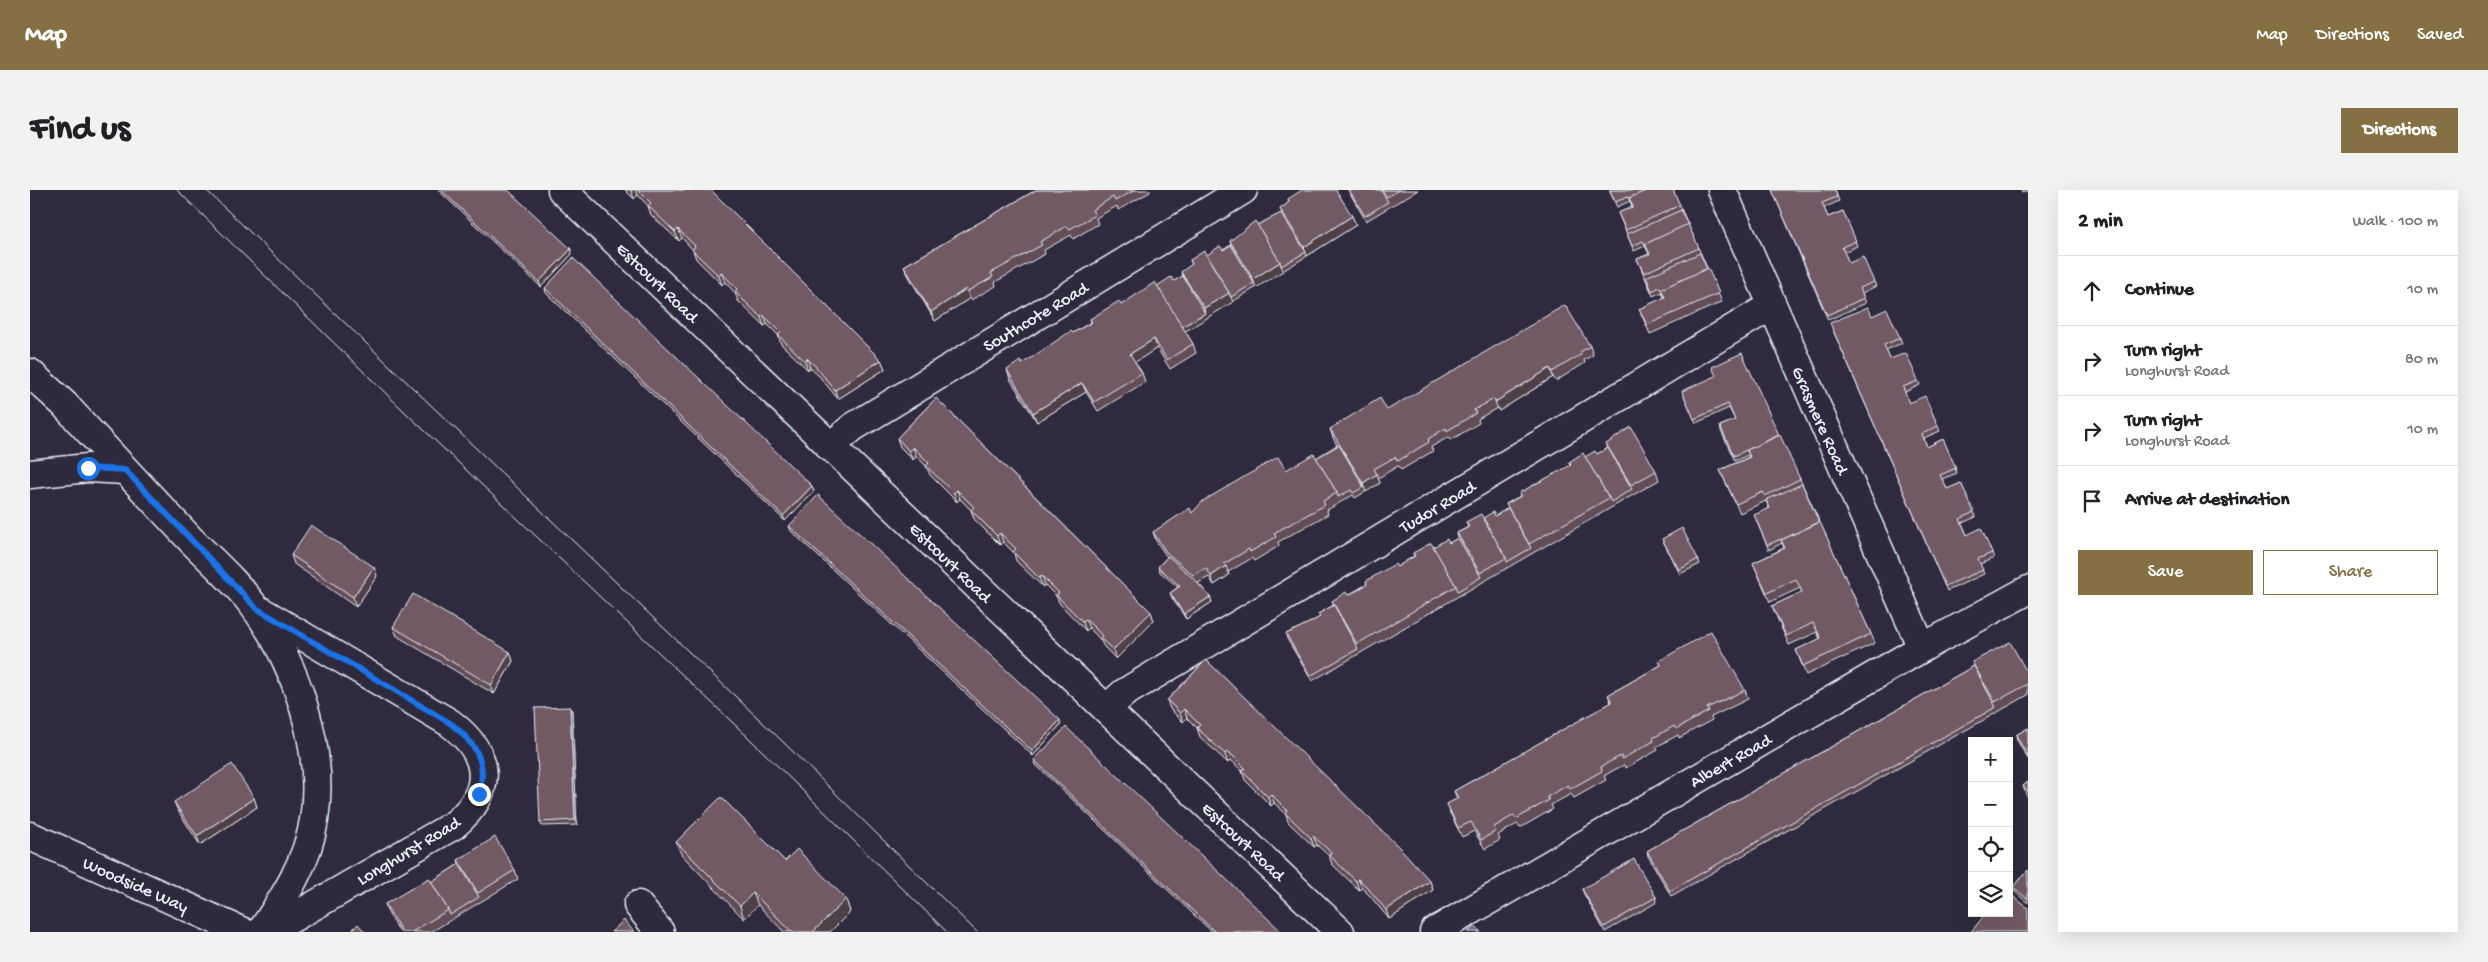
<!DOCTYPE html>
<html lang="en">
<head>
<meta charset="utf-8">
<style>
  body { margin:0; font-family:"Gochi Hand",sans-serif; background:#f2f2f2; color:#202124 }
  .controls { position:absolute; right:15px; bottom:15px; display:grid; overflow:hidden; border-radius:0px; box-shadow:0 5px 20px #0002 }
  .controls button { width:45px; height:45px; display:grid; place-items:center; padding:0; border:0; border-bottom:1px solid #e0e0e0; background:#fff; color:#202124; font:25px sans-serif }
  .stop { position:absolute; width:15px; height:15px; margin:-11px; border:4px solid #1a73e8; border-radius:50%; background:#fff }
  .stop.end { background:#1a73e8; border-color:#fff; box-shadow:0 1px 5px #0008 }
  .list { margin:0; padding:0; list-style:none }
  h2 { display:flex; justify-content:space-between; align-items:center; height:65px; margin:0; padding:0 20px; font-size:21px }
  h2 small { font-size:16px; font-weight:400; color:#757577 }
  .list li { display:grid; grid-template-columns:32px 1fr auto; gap:15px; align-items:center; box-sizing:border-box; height:70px; padding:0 20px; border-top:1px solid #e0e0e0 }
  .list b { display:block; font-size:19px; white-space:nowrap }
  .list p { margin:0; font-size:16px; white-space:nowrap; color:#757577 }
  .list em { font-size:16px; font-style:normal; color:#757577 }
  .actions { display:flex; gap:10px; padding:15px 20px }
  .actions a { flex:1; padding:11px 0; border:1px solid #847042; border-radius:0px; text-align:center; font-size:18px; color:#847042 }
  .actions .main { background:#847042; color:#fff }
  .icon { flex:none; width:28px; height:28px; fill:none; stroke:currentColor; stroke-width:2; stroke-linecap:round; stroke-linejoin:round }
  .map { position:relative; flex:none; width:1998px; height:742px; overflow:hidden; border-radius:0px }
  header { display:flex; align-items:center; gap:30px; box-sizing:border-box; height:70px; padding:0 25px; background:#847042; color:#fff }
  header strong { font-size:24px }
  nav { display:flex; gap:28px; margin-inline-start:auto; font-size:18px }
  .intro { display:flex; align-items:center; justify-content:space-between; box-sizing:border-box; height:120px; padding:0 30px }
  h1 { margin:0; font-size:35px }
  .button { padding:12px 22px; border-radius:0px; background:#847042; color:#fff; font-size:18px; font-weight:700 }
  main { display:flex; gap:30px; padding:0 30px }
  aside { flex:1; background:#fff; border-radius:0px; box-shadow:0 5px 20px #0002 }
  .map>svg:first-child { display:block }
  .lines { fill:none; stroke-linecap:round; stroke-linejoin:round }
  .minor-casing { stroke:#e8f1f8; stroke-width:31 }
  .minor { stroke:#2f2a3d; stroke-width:28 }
  .tram { stroke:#e8f1f8; stroke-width:1 }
  .wall { fill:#624d57; stroke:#e8f1f8 }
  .shaded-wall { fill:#503f47; stroke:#e8f1f8 }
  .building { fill:#725a65; stroke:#e8f1f8 }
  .route { stroke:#1a73e8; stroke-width:6 }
  .labels { text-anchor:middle; stroke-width:5; stroke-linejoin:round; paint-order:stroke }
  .street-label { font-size:18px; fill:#e8f1f8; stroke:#2f2a3d }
</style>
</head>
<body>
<header>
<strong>Map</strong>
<nav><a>Map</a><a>Directions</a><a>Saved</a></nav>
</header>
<div class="intro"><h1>Find us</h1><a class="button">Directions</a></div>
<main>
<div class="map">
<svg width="1998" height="742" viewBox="0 0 1998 742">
  <rect width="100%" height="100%" fill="#2f2a3d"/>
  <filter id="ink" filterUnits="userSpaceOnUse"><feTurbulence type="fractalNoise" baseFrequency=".02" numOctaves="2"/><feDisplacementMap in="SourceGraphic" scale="10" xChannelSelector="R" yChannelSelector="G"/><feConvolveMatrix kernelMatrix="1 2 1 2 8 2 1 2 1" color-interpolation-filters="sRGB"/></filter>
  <g filter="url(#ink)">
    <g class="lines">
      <g class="minor-casing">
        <g id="minor">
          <polyline points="532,0 1310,742"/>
          <polyline points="1692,0 1892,458"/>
          <path d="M0,183L34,214C76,260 119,305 161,350C183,372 208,394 226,419C267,475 295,561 284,630C278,671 254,708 231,742"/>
          <polyline points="800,257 823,237 1213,0"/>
          <polyline points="0,284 58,278 95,280"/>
          <path d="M229,420L420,533C461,564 465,601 424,635L238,742"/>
          <polyline points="1076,519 1094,503 1741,116"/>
          <polyline points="0,646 213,742"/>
          <polyline points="608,715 630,742"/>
          <polyline points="1404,742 1892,458 1998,400"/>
        </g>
      </g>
      <use href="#minor" class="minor"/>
      <g class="tram">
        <polyline points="147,0 376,223 720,549 917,742"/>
        <polyline points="176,0 751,550 947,742"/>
      </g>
    </g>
    <g class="wall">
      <polygon points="408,0 478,0 542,64 511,97"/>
      <polygon points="595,0 681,0 851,170 855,179 808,209 789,186 780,178 778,180 751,154 748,145 737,134 734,136 708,111 705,103 695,92 692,95 666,69 663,60 652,48 649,51 621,25 618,16 608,5 604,9"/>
      <polygon points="1006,0 1120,0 1120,2 1088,20 1087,16 1066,28 1068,34 1043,49 1041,45 1014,60 1015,64 965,92 966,96 941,110 940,108 905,131 878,85 874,76"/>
      <polygon points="1318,0 1388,0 1336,31"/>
      <polygon points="1579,0 1643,0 1692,112 1620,144 1609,119 1634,108 1632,102 1623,106 1607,69 1619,64 1615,56 1604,61 1588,23 1602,17 1600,11 1587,17"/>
      <polygon points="1742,0 1805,0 1809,11 1794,18 1798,27 1813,21 1827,56 1814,62 1819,73 1844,92 1846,96 1832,103 1836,113 1798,130"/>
      <polygon points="1991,0 1998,0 1998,1 1992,3"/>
      <polygon points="1258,9 1322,26 1326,35 1277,66 1155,141 1163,154 1166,163 1140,179 1127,158 1105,172 1112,183 1115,192 1068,221 1056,202 1007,232 980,189 977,180 992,174 1043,143 1061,132 1060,129 1091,115 1128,96 1144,91 1153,86 1151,82 1162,75 1160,70 1193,60 1201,55 1200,51 1227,35 1252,23 1250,19 1259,13"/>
      <polygon points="515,98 782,296 784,301 755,331 516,103"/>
      <polygon points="1842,126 1870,148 1872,153 1856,160 1860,169 1888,191 1890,195 1875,202 1879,213 1901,220 1910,241 1894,248 1897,257 1913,249 1927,283 1912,289 1917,299 1931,293 1946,327 1932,333 1937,345 1962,363 1964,368 1950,374 1954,384 1917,401 1802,138"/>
      <polygon points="1560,156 1563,165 1554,170 1555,173 1526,191 1523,187 1469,221 1467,218 1448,229 1449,233 1421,250 1419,247 1401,257 1403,261 1371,280 1368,276 1348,288 1350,293 1325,308 1323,305 1297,320 1298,324 1248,352 1249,356 1224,371 1222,368 1198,382 1199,385 1184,395 1179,387 1168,393 1180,407 1182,412 1156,429 1142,408 1140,403 1148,397 1130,382 1128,377 1137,367 1126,351 1123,342 1256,280 1286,268 1307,255 1303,248 1300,239"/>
      <polygon points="1686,186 1770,289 1841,444 1845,453 1776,485 1766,460 1790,449 1787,442 1759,455 1742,416 1772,402 1770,398 1740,412 1727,382 1723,373 1754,358 1752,353 1739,360 1726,330 1739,318 1736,311 1710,323 1694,289 1690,280 1719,267 1718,265 1705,271 1691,241 1690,236 1705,230 1699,218 1666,233 1654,206"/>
      <polygon points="906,208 1121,422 1124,431 1086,469 1074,457 1071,451 1067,446 1059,438 1056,441 1030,414 1026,406 1015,395 1013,397 986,371 984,363 973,352 970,355 944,329 941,320 930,309 927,312 900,285 896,276 886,266 883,270 870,257 867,248"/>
      <polygon points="1576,254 1626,281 1629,290 1282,491 1257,449 1256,444 1281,432 1290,427 1288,424 1304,415 1302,411 1318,405 1337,394 1336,391 1367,377 1384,366 1383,363 1403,357 1419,353 1428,348 1427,343 1438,337 1436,332 1465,326 1478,318 1476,314 1490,306 1489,303 1540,276 1539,272 1567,264 1578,258"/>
      <polygon points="759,336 1031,534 1003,566 761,341"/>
      <polygon points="1632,349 1668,369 1670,374 1650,384"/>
      <polygon points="261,365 347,386 326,417 264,374"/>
      <polygon points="363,437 480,462 483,471 464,504 367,446"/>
      <polygon points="1176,470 1400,691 1403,700 1359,729 1340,706 1332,698 1329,700 1302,674 1299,666 1287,655 1284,657 1258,632 1256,624 1244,613 1241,616 1215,590 1212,581 1201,570 1198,573 1170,547 1167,538 1157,528 1153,532 1140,519 1137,510"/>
      <polygon points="1629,471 1715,500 1718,509 1681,527 1682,530 1649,548 1648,545 1626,557 1628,560 1596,578 1594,575 1584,580 1574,586 1576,590 1544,608 1541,604 1521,615 1523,619 1490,638 1487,634 1468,645 1470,650 1455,659 1444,641 1432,647 1420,623 1417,614 1427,609 1424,601 1581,513 1578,505 1631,475"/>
      <polygon points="1942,472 1998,484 1998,505 1641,706 1618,666 1617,661 1944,476"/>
      <polygon points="540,517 542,521 547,635 512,636 510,632"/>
      <polygon points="1998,538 1998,569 1987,550 1986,545"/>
      <polygon points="1004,570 1252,742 1182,742 1006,575"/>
      <polygon points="1998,592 1998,607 1996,605 1993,596"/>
      <polygon points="224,608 227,617 170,655 148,621 144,612"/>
      <polygon points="646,652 755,671 816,709 820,722 800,742 754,742 728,715 714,729 651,664"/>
      <polygon points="428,670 485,680 488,689 401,742 370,742 358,723 355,714 401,692 429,674"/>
      <polygon points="1998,680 1998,713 1985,702 1983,698"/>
      <polygon points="1552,699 1626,707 1627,712 1575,742 1554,704"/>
    </g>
    <g class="shaded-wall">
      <polygon points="601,0 606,0 608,5 604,9"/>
      <polygon points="1322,26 1326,35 1277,66 1274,57"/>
      <polygon points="648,39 652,48 649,51 645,42"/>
      <polygon points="541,59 542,64 511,97 509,92"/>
      <polygon points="1250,72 1253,81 1226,98 1223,89"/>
      <polygon points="691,82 695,92 692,95 689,86"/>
      <polygon points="936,99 940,108 905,131 901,122"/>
      <polygon points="1199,103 1203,112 1154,142 1152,137 1175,123 1174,118"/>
      <polygon points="733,125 737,134 734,136 731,127"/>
      <polygon points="1124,149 1127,158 1104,173 1100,164"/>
      <polygon points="777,168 780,178 778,180 775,171"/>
      <polygon points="851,170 855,179 808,209 805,200"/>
      <polygon points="1520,178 1523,187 1469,221 1465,212"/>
      <polygon points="1052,193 1056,202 1007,232 1003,223"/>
      <polygon points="883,257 886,266 883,270 879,261"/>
      <polygon points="1347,284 1350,293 1336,302 1333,293"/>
      <polygon points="782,296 784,301 755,331 753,326"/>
      <polygon points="927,300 930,309 927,312 924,303"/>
      <polygon points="970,343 973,352 970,355 967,346"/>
      <polygon points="1196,376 1199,385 1184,395 1181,386"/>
      <polygon points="344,377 347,386 326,417 323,407"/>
      <polygon points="1012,386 1015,395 1013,397 1009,388"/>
      <polygon points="1180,407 1182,412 1156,429 1154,424"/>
      <polygon points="1121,422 1124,431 1086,469 1083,460"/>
      <polygon points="1055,429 1059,438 1056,441 1053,432"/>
      <polygon points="480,462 483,471 464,504 461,495"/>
      <polygon points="540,517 542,521 547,635 545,630"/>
      <polygon points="1154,519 1157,528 1153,532 1150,523"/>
      <polygon points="1030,530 1031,534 1003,566 1002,561"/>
      <polygon points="1198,561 1201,570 1198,573 1195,564"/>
      <polygon points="1241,604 1244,613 1241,616 1238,607"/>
      <polygon points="224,608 227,617 170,655 167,646"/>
      <polygon points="1283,646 1287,655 1284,657 1281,648"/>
      <polygon points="1328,689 1332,698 1329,700 1326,691"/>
      <polygon points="1400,691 1403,700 1359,729 1356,720"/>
      <polygon points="723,703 728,715 714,729 710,716"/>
      <polygon points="816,709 820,722 800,742 783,742"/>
    </g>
    <g class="building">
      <polygon points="411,0 478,0 541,59 509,92"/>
      <polygon points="608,0 681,0 851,170 805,200 786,177 777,168 775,171 748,145 751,142 733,125 731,127 705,102 707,99 691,82 689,86 662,60 665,56 648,39 645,42 618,16 621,13"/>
      <polygon points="1006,0 1105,0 1085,11 1083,7 1062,20 1065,25 1040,39 1037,36 1010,52 1012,55 961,83 963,87 938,101 936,99 901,122 874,76"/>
      <polygon points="1272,0 1306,0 1322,26 1274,57 1250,19 1259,12 1258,9"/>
      <polygon points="1319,0 1351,0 1358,12 1335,26"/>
      <polygon points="1352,0 1369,0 1357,7"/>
      <polygon points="1580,0 1618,0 1599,8 1601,13 1598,7 1585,12"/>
      <polygon points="1618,0 1643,0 1650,15 1596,40 1588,23 1603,17 1599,8"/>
      <polygon points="1742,0 1805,0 1807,7 1792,13 1798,27 1813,21 1826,51 1812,57 1819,73 1833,67 1844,92 1830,98 1834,108 1797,125"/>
      <polygon points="1651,20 1658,35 1615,54 1617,58 1613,51 1602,56 1597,44"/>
      <polygon points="1251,23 1276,62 1251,76 1250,72 1227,35"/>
      <polygon points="1225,31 1250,72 1223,89 1200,51"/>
      <polygon points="1658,34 1669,58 1614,83 1607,69 1620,64 1615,54"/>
      <polygon points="1201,55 1224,93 1201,107 1199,103 1177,65 1190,56 1193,60"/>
      <polygon points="1174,61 1199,103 1174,118 1151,82 1162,74 1160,70"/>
      <polygon points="1670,63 1677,79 1631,99 1633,103 1630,97 1622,101 1616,87"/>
      <polygon points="543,68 782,296 753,326 515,98"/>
      <polygon points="1678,78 1689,103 1617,135 1609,119 1635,107 1631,99"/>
      <polygon points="1153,86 1175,123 1152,137 1127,96 1141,87 1144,91"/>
      <polygon points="1125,92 1163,154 1137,170 1124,149 1100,164 1112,183 1064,212 1052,193 1003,223 977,180 990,171 992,174 1041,141 1043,143 1062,132 1060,129 1089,111 1091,115"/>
      <polygon points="1535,115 1560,156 1550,162 1552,164 1522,182 1520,178 1465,212 1464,209 1444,220 1446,223 1417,241 1416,238 1398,249 1399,252 1368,271 1365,267 1344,279 1347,284 1333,293 1300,239 1350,208 1357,220"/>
      <polygon points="1838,117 1842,126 1857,119 1870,148 1854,155 1860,169 1876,163 1888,191 1873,197 1879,213 1895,206 1908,236 1892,244 1897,257 1913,249 1926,278 1910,285 1917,299 1931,293 1944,322 1930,329 1937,345 1951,338 1962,363 1948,369 1953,380 1915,396 1800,133"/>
      <polygon points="1712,163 1749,245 1717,260 1719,264 1716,260 1704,266 1690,236 1705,230 1698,214 1664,229 1652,201 1686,186 1682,177"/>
      <polygon points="906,208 1121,422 1083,460 1070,448 1072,446 1064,437 1055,429 1053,432 1026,405 1029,403 1012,386 1009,388 983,362 986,359 970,343 967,346 941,320 944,317 927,300 924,303 896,276 899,273 883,257 879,261 867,248"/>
      <polygon points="1601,237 1626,281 1601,295 1576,254"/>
      <polygon points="1750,245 1770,289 1735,306 1733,302 1706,314 1690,280 1720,267 1717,260"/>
      <polygon points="1309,255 1334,297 1323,303 1321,300 1308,307 1307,303 1286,268"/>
      <polygon points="1578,258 1602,299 1581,312 1579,308 1555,267 1565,261 1567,264"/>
      <polygon points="1553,263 1579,308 1499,354 1476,314 1491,306 1489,303 1541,275 1539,272"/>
      <polygon points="1284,264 1307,303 1293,311 1295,315 1244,343 1246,347 1220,362 1219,359 1194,374 1196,376 1181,386 1176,378 1163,385 1136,362 1123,342 1160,318 1162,323 1173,311 1248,267 1256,280"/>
      <polygon points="1772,294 1789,332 1751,350 1753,354 1751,349 1737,355 1724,325 1740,318 1736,310"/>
      <polygon points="788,305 1030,530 1002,561 759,336"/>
      <polygon points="1478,318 1501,358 1477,372 1476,368 1453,328 1463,322 1465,326"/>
      <polygon points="1451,324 1476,368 1450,383 1427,343 1439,337 1436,332"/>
      <polygon points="1790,332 1841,444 1773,476 1766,460 1791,448 1783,433 1756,446 1742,416 1772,402 1766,389 1737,403 1723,373 1755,358 1751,350"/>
      <polygon points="281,335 344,377 323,407 261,365"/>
      <polygon points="1652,338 1668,369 1649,380 1632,349"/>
      <polygon points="1428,348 1451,387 1428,401 1426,396 1403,357 1417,349 1419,353"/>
      <polygon points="1401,353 1426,396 1327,454 1302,411 1316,402 1318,405 1328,400 1337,394 1336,391 1365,374 1367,377 1376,371 1385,366 1383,363"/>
      <polygon points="1138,366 1165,390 1180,407 1154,424 1140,403 1150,396 1128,377"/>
      <polygon points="383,404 480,462 461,495 363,437"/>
      <polygon points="1304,415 1328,459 1280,486 1256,444 1281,432 1290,427 1288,424"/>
      <polygon points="1681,441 1715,500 1677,518 1679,521 1646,539 1644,536 1623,548 1624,551 1592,569 1591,566 1581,571 1571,577 1572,581 1540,599 1538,595 1517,607 1519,610 1486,629 1484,625 1464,637 1466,641 1451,650 1441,632 1428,638 1417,614 1428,608 1424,601 1582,512 1578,505 1631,475 1629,471"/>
      <polygon points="1980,452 1998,484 1998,494 1965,512 1942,472"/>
      <polygon points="1176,470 1372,660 1400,691 1356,720 1337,697 1328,689 1326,691 1299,665 1302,663 1283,646 1281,648 1255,623 1257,620 1241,604 1238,607 1212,581 1215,578 1198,561 1195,564 1167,538 1170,535 1154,519 1150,523 1137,510"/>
      <polygon points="1944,476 1966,517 1640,701 1617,661"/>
      <polygon points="540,517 545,630 510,632 505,518"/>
      <polygon points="1036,537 1252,742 1185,742 1004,570"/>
      <polygon points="1998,538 1998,567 1986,545"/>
      <polygon points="202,574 224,608 167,646 144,612"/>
      <polygon points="1998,592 1998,602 1993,596"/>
      <polygon points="691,607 755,671 767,659 816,709 783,742 762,742 723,703 710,716 646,652"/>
      <polygon points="465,647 485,680 448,703 428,670"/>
      <polygon points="1604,669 1626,707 1574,737 1552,699"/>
      <polygon points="429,674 449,707 420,725 418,720 401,692"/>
      <polygon points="1998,680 1998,709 1983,698"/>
      <polygon points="399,688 418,720 382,742 372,742 355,714"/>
      <polygon points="1979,703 1998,718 1998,742 1941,742 1956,723 1979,723"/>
      <polygon points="594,730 604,742 581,742"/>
      <polygon points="328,734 335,742 320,742"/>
      <polygon points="1445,737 1451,742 1437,742"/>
    </g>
  </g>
  <g class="lines" filter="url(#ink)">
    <path class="route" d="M58,278L95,280L226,418L420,533C446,553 458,572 449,604"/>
  </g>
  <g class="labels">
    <g class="street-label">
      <text transform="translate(628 92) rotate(44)" y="6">Estcourt Road</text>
      <text transform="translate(1005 126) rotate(-31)" y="6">Southcote Road</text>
      <text transform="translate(1791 230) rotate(66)" y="6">Grasmere Road</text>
      <text transform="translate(1407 316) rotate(-31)" y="6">Tudor Road</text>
      <text transform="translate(921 372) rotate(44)" y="6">Estcourt Road</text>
      <text transform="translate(1700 570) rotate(-30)" y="6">Albert Road</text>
      <text transform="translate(1214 651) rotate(43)" y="6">Estcourt Road</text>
      <text transform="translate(378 660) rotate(-31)" y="6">Longhurst Road</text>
      <text transform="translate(106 694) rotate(24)" y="6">Woodside Way</text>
    </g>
  </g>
</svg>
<div class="controls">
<button>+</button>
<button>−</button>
<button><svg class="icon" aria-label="locate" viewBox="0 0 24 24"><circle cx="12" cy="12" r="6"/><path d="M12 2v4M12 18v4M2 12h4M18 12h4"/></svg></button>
<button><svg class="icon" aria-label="layers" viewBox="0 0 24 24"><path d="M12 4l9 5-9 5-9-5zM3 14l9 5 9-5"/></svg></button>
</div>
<div class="stop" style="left:58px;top:278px"></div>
<div class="stop end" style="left:449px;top:604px"></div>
</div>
<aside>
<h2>2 min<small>Walk · 100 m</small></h2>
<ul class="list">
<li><svg class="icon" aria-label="ahead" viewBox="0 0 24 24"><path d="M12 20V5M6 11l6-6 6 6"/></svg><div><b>Continue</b></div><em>10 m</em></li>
<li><svg class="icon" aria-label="right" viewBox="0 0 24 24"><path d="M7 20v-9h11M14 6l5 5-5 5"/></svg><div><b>Turn right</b><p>Longhurst Road</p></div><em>80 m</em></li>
<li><svg class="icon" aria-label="right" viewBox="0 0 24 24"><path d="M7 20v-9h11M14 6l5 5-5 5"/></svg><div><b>Turn right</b><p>Longhurst Road</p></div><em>10 m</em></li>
<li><svg class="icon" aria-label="arrive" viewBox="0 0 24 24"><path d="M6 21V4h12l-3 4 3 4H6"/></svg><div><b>Arrive at destination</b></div></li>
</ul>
<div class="actions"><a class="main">Save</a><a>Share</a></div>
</aside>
</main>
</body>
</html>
